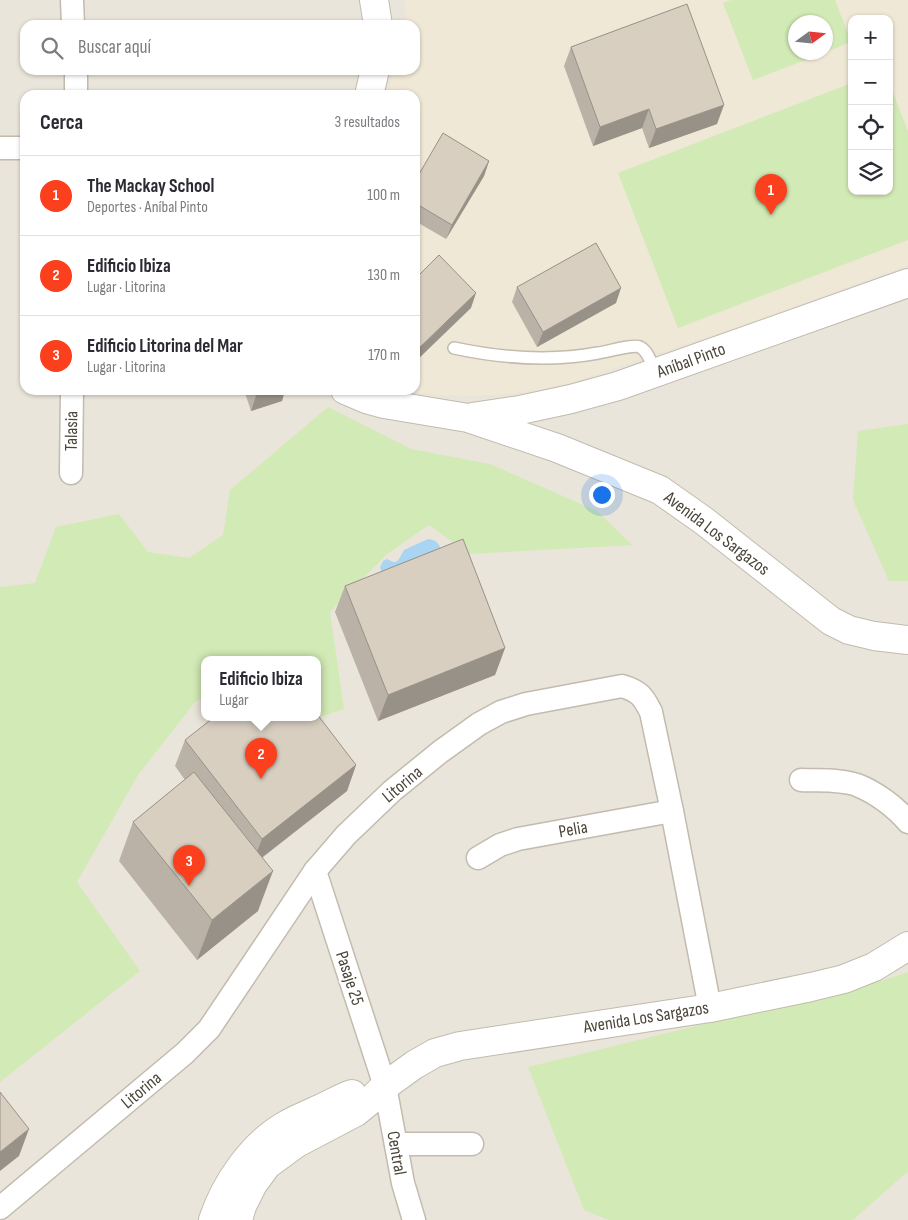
<!DOCTYPE html>
<html lang="es">
<head>
<meta charset="utf-8">
<style>
  body { margin:0; font-family:"Sofia Sans Condensed",sans-serif; background:#f7f7f7; color:#2b2b33 }
  .controls { position:absolute; right:15px; top:15px; display:grid; overflow:hidden; border-radius:10px; box-shadow:0 1px 4px #0004 }
  .controls button { width:45px; height:45px; display:grid; place-items:center; padding:0; border:0; border-bottom:1px solid #e1e1e2; background:#fff; color:#2b2b33; font:25px sans-serif }
  .compass { position:absolute; left:788px; top:15px; width:45px; height:45px; border-radius:50%; background:#fff; box-shadow:0 1px 4px #0004; rotate:75deg }
  .you { position:absolute; left:601px; top:494px; width:18px; height:18px; margin:-12px; border:4px solid #fff; border-radius:50%; background:#1a73e8; box-shadow:0 0 0 8px #1a73e833 }
  .badge { display:grid; place-items:center; width:32px; height:32px; border-radius:50%; background:#fc3f1d; color:#fff; font-size:16px; font-weight:700 }
  .pin { position:absolute; translate:-50% -41px; filter:drop-shadow(0 1px 2px #0008) }
  .pin::after { content:''; position:absolute; top:26px; width:18px; height:15px; background:inherit; clip-path:polygon(0 0,100% 0,50% 100%) }
  .popup { position:absolute; left:201px; top:656px; width:120px; height:65px; box-sizing:border-box; display:grid; place-content:center; border-radius:10px; background:#fff; filter:drop-shadow(0 1px 4px #0005); font-size:16px; white-space:nowrap; color:#7c7c81 }
  .popup b { font-size:19px; color:#2b2b33 }
  .popup::after { content:''; position:absolute; left:50%; top:100%; margin-left:-10px; border:10px solid transparent; border-top-color:#fff }
  .list { margin:0; padding:0; list-style:none }
  h2 { display:flex; justify-content:space-between; align-items:center; height:65px; margin:0; padding:0 20px; font-size:21px }
  h2 small { font-size:16px; font-weight:400; color:#7c7c81 }
  .list li { display:grid; grid-template-columns:32px 1fr auto; gap:15px; align-items:center; box-sizing:border-box; height:80px; padding:0 20px; border-top:1px solid #e1e1e2 }
  .list b { display:block; font-size:19px; white-space:nowrap }
  .list p { margin:0; font-size:16px; white-space:nowrap; color:#7c7c81 }
  .list em { font-size:16px; font-style:normal; color:#7c7c81 }
  .icon { flex:none; width:28px; height:28px; fill:none; stroke:currentColor; stroke-width:2; stroke-linecap:round; stroke-linejoin:round }
  .map { position:relative; flex:none; width:908px; height:1220px; overflow:hidden }
  .search { position:absolute; background:#fff; box-shadow:0 1px 4px #0004; left:20px; top:20px; width:400px; height:55px; display:flex; align-items:center; gap:12px; box-sizing:border-box; padding:0 18px; border-radius:15px; color:#7c7c81; font-size:19px }
  .panel { position:absolute; background:#fff; box-shadow:0 1px 4px #0004; left:20px; top:90px; width:400px; height:305px; border-radius:15px }
  .map>svg:first-child { display:block }
  .residential { fill:#eae5da; fill-rule:evenodd }
  .education { fill:#efe8d6; fill-rule:evenodd }
  .green { fill:#d2eab5 }
  .water { fill:#a9d4f2 }
  .lines { fill:none; stroke-linecap:round; stroke-linejoin:round }
  .service-casing { stroke:#c2bbae; stroke-width:14 }
  .minor-casing { stroke:#c2bbae; stroke-width:25 }
  .tertiary-casing { stroke:#c2bbae; stroke-width:30 }
  .service { stroke:#fff; stroke-width:11 }
  .minor { stroke:#fff; stroke-width:22 }
  .tertiary { stroke:#fff; stroke-width:28 }
  .wall { fill:#bab2a6 }
  .shaded-wall { fill:#979187 }
  .building { fill:#d8cfc1; stroke:#979187 }
  .labels { text-anchor:middle; stroke-width:5; stroke-linejoin:round; paint-order:stroke }
  .street-label { font-size:18px; fill:#4b4439; stroke:#fff }
</style>
</head>
<body>
<div class="map">
<svg width="908" height="1220" viewBox="0 0 908 1220">
  <rect width="100%" height="100%" fill="#f6f3ec"/>
  <path class="residential" d="M0,0H908V1220H0ZM852,19H889V191H852ZM796,22H826V52H796ZM25,25H415V70H25ZM25,95H415V390H25ZM205,660H317V718H205Z"/>
  <path class="education" d="M405,0H908V265L754,321L576,381L543,389L508,394L474,396L439,395L402,390H415V95H385L395,70H415V25H407ZM852,19H889V191H852ZM796,22H826V52H796Z"/>
  <g class="green">
    <polygon points="731,0 835,0 851,42 826,52 826,22 796,22 796,52 824,53 753,80 723,3"/>
    <polygon points="889,82 908,131 908,240 678,328 618,173 852,83 852,191 889,191"/>
    <polygon points="328,407 411,449 490,464 597,511 632,545 469,554 429,525 387,554 330,612 344,709 320,717 317,714 317,660 272,660 267,655 259,660 205,660 205,696 195,702 138,775 77,882 140,971 0,1082 0,587 35,583 56,527 119,514 148,552 189,558 223,535 230,490"/>
    <polygon points="908,424 908,581 889,581 853,500 858,431"/>
    <polygon points="908,972 908,1172 906,1173 853,1220 609,1220 584,1210 528,1067 884,980"/>
  </g>
  <path class="water" d="M428,539C436,540 439,543 441,550L382,572L380,568L383,561L387,559L393,562H396L399,559L404,550Z"/>
  <g class="lines">
    <g class="service-casing">
      <path id="service" d="M454,348C501,358 550,362 598,353C607,352 633,344 640,347C648,351 652,364 655,372"/>
    </g>
    <g class="minor-casing">
      <g id="minor">
        <polyline points="72,0 73,25"/>
        <polyline points="76,70 76,95"/>
        <polyline points="0,148 25,148"/>
        <polyline points="71,473 72,390"/>
        <path d="M801,780C819,781 840,779 857,785C875,792 896,807 908,822"/>
        <polyline points="478,858 500,845 518,839 672,811"/>
        <polyline points="315,871 385,1086 403,1183 414,1220"/>
        <polyline points="396,1144 472,1144"/>
        <path d="M0,1208L185,1053L209,1029L315,871L346,835L392,791L440,752L479,724L501,712L526,704L622,686C639,691 643,696 651,712L672,811L710,1008"/>
      </g>
    </g>
    <g class="tertiary-casing">
      <g id="tertiary">
        <polyline points="374,0 378,25"/>
        <polyline points="369,95 375,70"/>
        <polyline points="345,390 366,399 384,404 468,418 557,448 660,490 704,521 831,621 849,630 874,636 908,640"/>
        <polyline points="472,417 520,410 571,399 618,386 908,283"/>
        <path d="M213,1220C225,1184 252,1144 286,1125C296,1119 307,1115 317,1110C329,1105 340,1098 352,1094"/>
        <polyline points="238,1220 242,1206 253,1184 267,1165 297,1143 356,1112 372,1099 385,1086 414,1065 435,1053 460,1046 710,1008 811,987 844,979 874,967 908,946"/>
      </g>
    </g>
    <use href="#service" class="service"/>
    <use href="#minor" class="minor"/>
    <use href="#tertiary" class="tertiary"/>
  </g>
  <g class="wall">
    <polygon points="571,47 717,124 649,148 642,128 593,146 564,66"/>
    <polygon points="489,161 484,176 446,239 415,221 415,181"/>
    <polygon points="517,287 616,303 537,347 512,302"/>
    <polygon points="244,390 285,390 282,401 251,411"/>
    <polygon points="345,586 505,648 495,675 378,721 335,612"/>
    <polygon points="185,740 356,765 347,791 262,858 258,911 197,960 119,861 133,822 185,780 175,766"/>
  </g>
  <g class="shaded-wall">
    <polygon points="724,105 717,124 649,148 656,129"/>
    <polygon points="649,109 642,128 593,146 600,127"/>
    <polygon points="489,161 484,176 446,239 452,225"/>
    <polygon points="621,288 616,303 537,347 543,332"/>
    <polygon points="476,293 471,308 415,362 415,354 416,351"/>
    <polygon points="274,390 285,390 282,401 251,411 256,396"/>
    <polygon points="505,648 495,675 378,721 388,695"/>
    <polygon points="356,765 347,791 252,865 262,839"/>
    <polygon points="273,871 258,911 197,960 212,920"/>
    <polygon points="29,1129 19,1156 0,1171 0,1152"/>
  </g>
  <g class="building">
    <polygon points="687,4 724,105 656,129 649,109 600,127 571,47"/>
    <polygon points="443,133 489,161 452,225 415,203 415,181"/>
    <polygon points="596,243 621,288 543,332 517,287"/>
    <polygon points="439,255 476,293 416,351 415,351 415,279"/>
    <polygon points="254,390 274,390 256,396"/>
    <polygon points="463,539 505,648 388,695 345,586"/>
    <polygon points="317,714 356,765 262,839 185,740 213,718 317,718"/>
    <polygon points="194,772 273,871 212,920 133,822"/>
    <polygon points="0,1092 29,1129 0,1152"/>
  </g>
  <g class="labels">
    <g class="street-label">
      <text transform="translate(691 360) rotate(-20)" y="6">Aníbal Pinto</text>
      <text transform="translate(71 431) rotate(-89)" y="6">Talasia</text>
      <text transform="translate(717 533) rotate(37)" y="6">Avenida Los Sargazos</text>
      <text transform="translate(402 784) rotate(-40)" y="6">Litorina</text>
      <text transform="translate(573 829) rotate(-10)" y="6">Pelia</text>
      <text transform="translate(350 978) rotate(72)" y="6">Pasaje 25</text>
      <text transform="translate(646 1017) rotate(-9)" y="6">Avenida Los Sargazos</text>
      <text transform="translate(141 1090) rotate(-40)" y="6">Litorina</text>
      <text transform="translate(397 1153) rotate(80)" y="6">Central</text>
    </g>
  </g>
</svg>
<div class="controls">
<button>+</button>
<button>−</button>
<button><svg class="icon" aria-label="locate" viewBox="0 0 24 24"><circle cx="12" cy="12" r="6"/><path d="M12 2v4M12 18v4M2 12h4M18 12h4"/></svg></button>
<button><svg class="icon" aria-label="layers" viewBox="0 0 24 24"><path d="M12 4l9 5-9 5-9-5zM3 14l9 5 9-5"/></svg></button>
</div>
<svg class="compass" viewBox="-18 -18 36 36"><path d="M0-13l5 13h-10z" fill="#e53935"/><path d="M0 13l5-13h-10z" fill="#7c7c81"/></svg>
<div class="you"></div>
<div class="pin badge" style="left:771px;top:215px">1</div>
<div class="pin badge" style="left:261px;top:779px">2</div>
<div class="popup"><b>Edificio Ibiza</b>Lugar</div>
<div class="pin badge" style="left:189px;top:886px">3</div>
<div class="search"><svg class="icon" aria-label="search" viewBox="0 0 24 24"><circle cx="10" cy="10" r="6"/><path d="M15 15l6 6"/></svg>Buscar aquí</div>
<section class="panel">
<h2>Cerca<small>3 resultados</small></h2>
<ul class="list">
<li><span class="badge">1</span><div><b>The Mackay School</b><p>Deportes · Aníbal Pinto</p></div><em>100 m</em></li>
<li><span class="badge">2</span><div><b>Edificio Ibiza</b><p>Lugar · Litorina</p></div><em>130 m</em></li>
<li><span class="badge">3</span><div><b>Edificio Litorina del Mar</b><p>Lugar · Litorina</p></div><em>170 m</em></li>
</ul>
</section>
</div>
</body>
</html>
